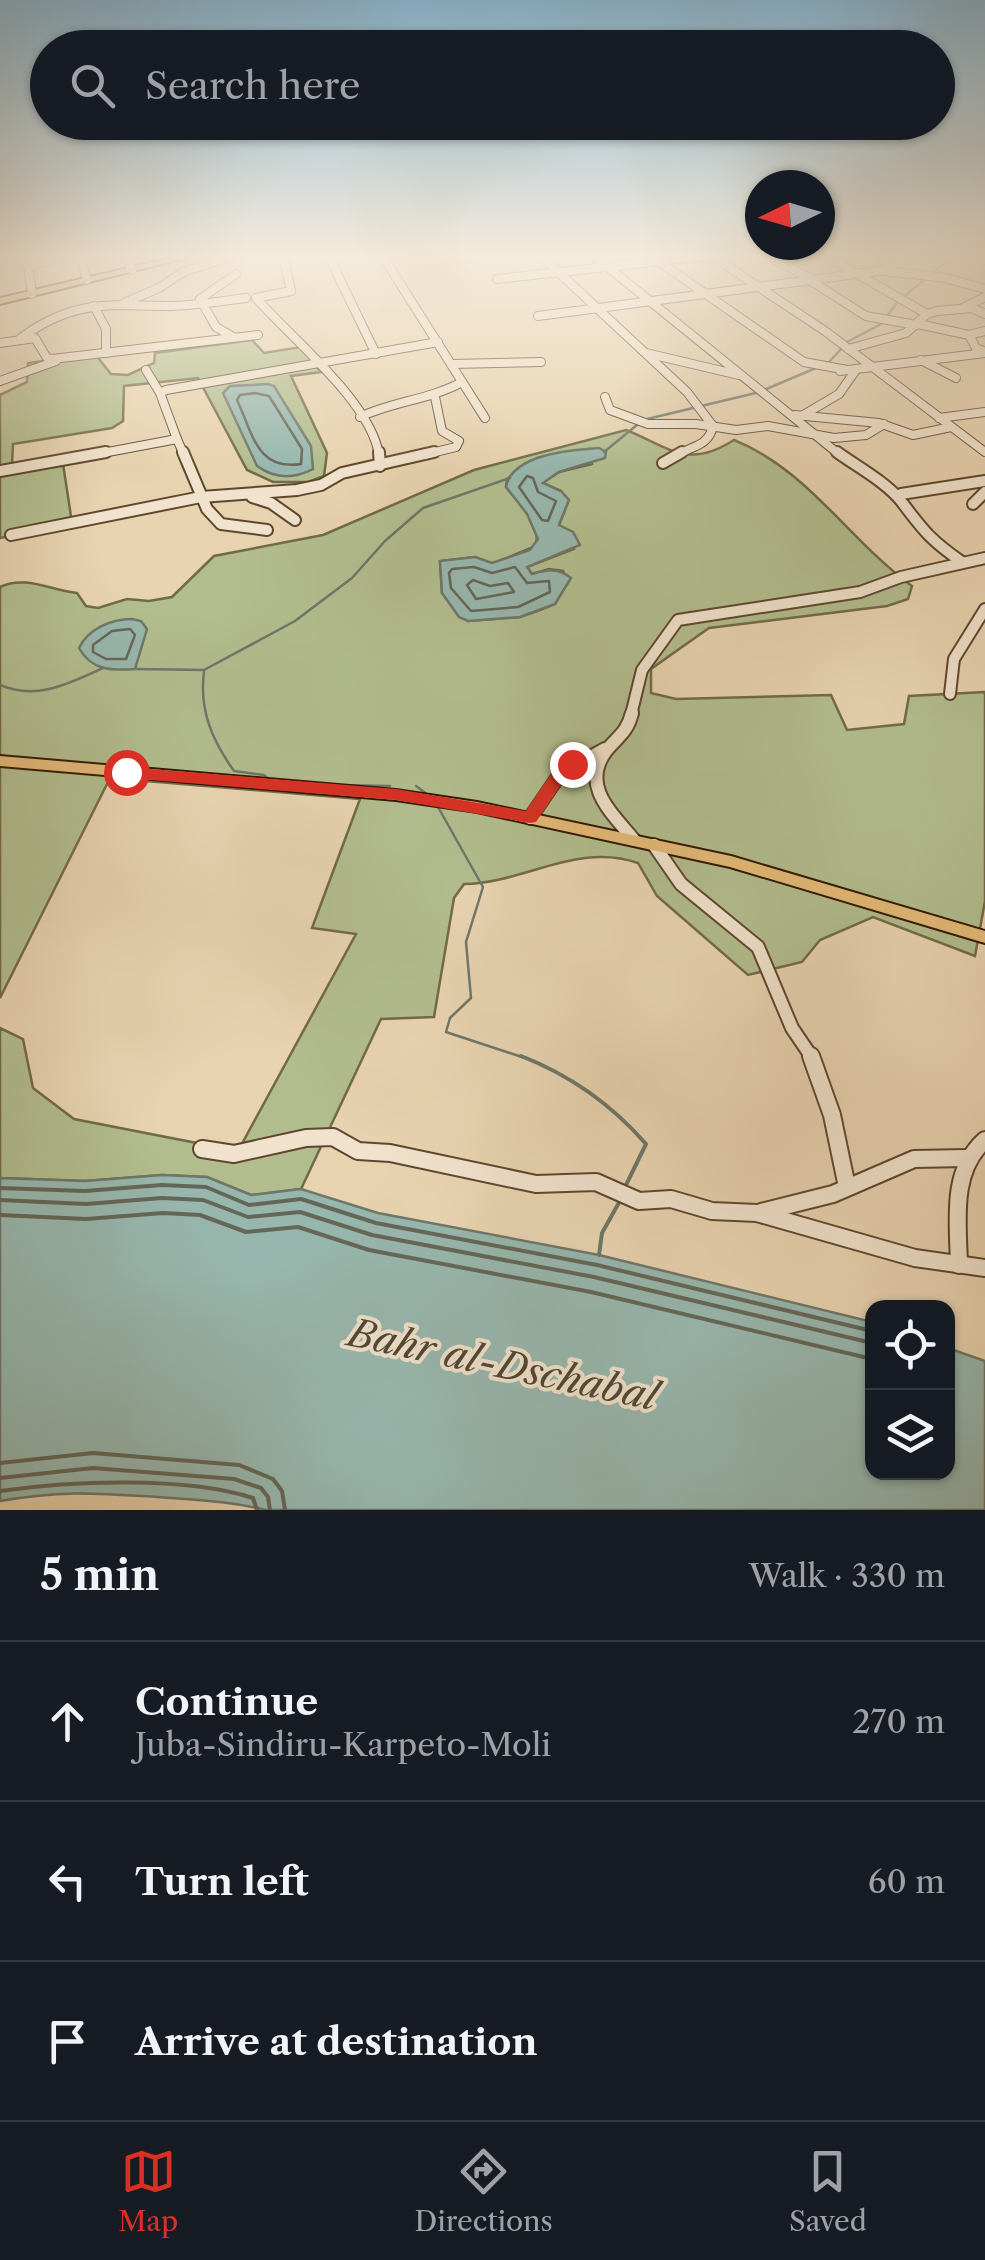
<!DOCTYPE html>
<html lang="en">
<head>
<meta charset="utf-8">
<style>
  body { margin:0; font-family:"Libre Caslon Text",serif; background:#242831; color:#f1f3f6 }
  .controls { position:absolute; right:30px; bottom:30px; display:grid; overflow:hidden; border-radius:20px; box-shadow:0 2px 8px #0004 }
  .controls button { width:90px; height:90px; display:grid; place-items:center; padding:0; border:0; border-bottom:2px solid #363941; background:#171b24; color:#f1f3f6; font:50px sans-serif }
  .compass { position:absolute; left:745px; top:170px; width:90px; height:90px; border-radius:50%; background:#171b24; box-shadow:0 2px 8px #0004; rotate:265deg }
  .stop { position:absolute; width:30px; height:30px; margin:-22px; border:8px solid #d93025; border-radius:50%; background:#fff }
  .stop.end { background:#d93025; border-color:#fff; box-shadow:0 2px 10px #0008 }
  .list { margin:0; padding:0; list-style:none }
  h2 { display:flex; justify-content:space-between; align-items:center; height:130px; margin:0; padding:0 40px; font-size:42px }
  h2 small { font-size:32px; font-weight:400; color:#9ea1a6 }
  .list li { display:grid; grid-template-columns:65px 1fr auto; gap:30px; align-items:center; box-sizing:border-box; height:160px; padding:0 40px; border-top:2px solid #363941 }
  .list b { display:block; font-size:38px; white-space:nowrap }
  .list p { margin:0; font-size:32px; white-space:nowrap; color:#9ea1a6 }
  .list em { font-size:32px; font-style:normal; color:#9ea1a6 }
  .icon { flex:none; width:55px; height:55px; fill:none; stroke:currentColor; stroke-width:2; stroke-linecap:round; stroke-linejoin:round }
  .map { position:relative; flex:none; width:985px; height:1510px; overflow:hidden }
  .search { position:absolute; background:#171b24; box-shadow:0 2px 8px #0004; left:30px; right:30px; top:30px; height:110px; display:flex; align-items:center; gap:25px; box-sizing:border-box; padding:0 35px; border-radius:55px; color:#9ea1a6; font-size:38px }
  .sheet { height:610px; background:#171b24 }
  nav { display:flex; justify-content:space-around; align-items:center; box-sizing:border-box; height:140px; border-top:2px solid #363941; background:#171b24; font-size:28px; color:#9ea1a6 }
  nav a { display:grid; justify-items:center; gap:5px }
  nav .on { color:#d93025 }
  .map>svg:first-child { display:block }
  .green { fill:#b2bd8e; stroke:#716a48; stroke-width:2.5; fill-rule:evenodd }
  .water { fill:#97b7ae; stroke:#6e7769; stroke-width:2.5 }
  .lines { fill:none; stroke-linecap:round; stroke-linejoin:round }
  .shore-far1 { stroke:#646758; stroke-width:2.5 }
  .shore { stroke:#646758; stroke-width:4 }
  .stream-far1 { stroke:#6e7769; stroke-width:2.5 }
  .stream { stroke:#6e7769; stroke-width:4 }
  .minor-far3-casing { stroke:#5e462e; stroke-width:10 }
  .minor-far2-casing { stroke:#5e462e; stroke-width:14 }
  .minor-far1-casing { stroke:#5e462e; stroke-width:16 }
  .minor-casing { stroke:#5e462e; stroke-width:20 }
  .major-casing { stroke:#301702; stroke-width:4 }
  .minor-far3 { stroke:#f0e2cc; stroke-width:8 }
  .minor-far2 { stroke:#f0e2cc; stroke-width:10 }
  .minor-far1 { stroke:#f0e2cc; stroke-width:12 }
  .minor { stroke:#f0e2cc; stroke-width:16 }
  .major { fill:#e4ba78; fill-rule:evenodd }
  .route { fill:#d93025 }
  .labels { text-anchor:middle; stroke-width:8; stroke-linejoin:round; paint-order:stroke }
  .near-water-label { font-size:38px; font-style:italic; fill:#4f4736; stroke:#f0e2cc }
</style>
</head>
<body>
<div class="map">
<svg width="985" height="1510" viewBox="0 0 985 1510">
  <rect width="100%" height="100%" fill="#e8d3b0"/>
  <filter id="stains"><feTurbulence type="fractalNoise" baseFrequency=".002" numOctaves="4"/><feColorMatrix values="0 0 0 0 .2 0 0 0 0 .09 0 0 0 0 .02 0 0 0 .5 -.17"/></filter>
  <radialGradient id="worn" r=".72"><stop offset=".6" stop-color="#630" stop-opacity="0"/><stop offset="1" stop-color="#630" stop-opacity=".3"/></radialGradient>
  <g class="green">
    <polygon points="252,340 264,353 301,347 321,372 291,376 327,453 324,476 308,482 273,482 247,470 198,378 124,386 123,421 112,428 13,444 12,464 62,457 72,523 0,538 0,395 27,382 28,363 95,354 111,374 128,375 154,363 155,353"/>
    <path d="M626,430C669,447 687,470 734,440C807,469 850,541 912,586L908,599L887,606L709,628L651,669V693L676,699L831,695L847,730L904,724L909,696L985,692V901L975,956L873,917L820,940L802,962L748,975L657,896L638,863C577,842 525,883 464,884L454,898L434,1017L381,1019L301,1189L251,1195L207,1177L162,1175L85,1181L0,1178V1028L23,1039L33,1088L74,1119L238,1151L356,934L312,928L360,799L110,778L0,998V587C25,575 50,590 77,593L86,606L98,608L127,599L149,601L172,597L214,556L323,535L474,470ZM590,449L592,464L559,472L542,483L561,491L565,510L559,525L574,549L527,567L532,574L549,569L563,571L568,582L555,604L540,610L520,617L468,621L442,593L440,561L475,557L492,564L536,546C541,525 519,502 506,487L507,479L537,458Z"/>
  </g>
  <g class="water">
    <path d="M268,384L274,386L311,446L313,469C294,479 275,479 257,466L223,393L230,386Z"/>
    <path d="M599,448L606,452L605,458L559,472L543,483L561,491L569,500L559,525L573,532L580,545L527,567L532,574C547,570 558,567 571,578L555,604L520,617L468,621L459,617L442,593L440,561L475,557L492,563L530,550L538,539L527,514L506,487C512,454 571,450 599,448Z"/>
    <path d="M132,619L141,621L147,629L135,669C111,671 91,670 79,648C88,629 111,619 132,619Z"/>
    <path d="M162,1175L207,1177L251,1195L301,1189L378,1213L599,1255L872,1322V1472H948V1348L985,1361V1510H266C229,1501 194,1500 157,1497C95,1493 62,1490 0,1501V1178L85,1181Z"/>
  </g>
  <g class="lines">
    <g class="shore-far1">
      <path d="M255,393L269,396L302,449L301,464C257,471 253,434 237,400L240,395Z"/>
      <polygon points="527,476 533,478 538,492 556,501 548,521 542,520 519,487"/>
      <polygon points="474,567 492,573 515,567 527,583 549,581 550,592 518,607 471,611 451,588 449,573 452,569"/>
      <polygon points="473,580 490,586 508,583 514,592 476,599 467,585"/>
      <polygon points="130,629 135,635 126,659 106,659 93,652 93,645 112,631"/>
    </g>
    <g class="shore">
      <polyline points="0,1188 85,1191 162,1185 206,1187 249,1205 301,1199 376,1223 597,1265 872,1331"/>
      <polyline points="0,1200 86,1204 162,1198 203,1200 248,1217 300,1212 372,1235 594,1277 872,1343"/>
      <polyline points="0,1215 86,1219 163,1213 200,1215 246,1232 298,1227 369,1250 591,1292 872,1359"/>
      <polyline points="0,1463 93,1453 239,1465 273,1479 282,1491 285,1510"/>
      <polyline points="0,1478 93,1468 234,1479 261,1488 268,1497 270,1510"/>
      <path d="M0,1491C71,1481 185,1476 253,1498L257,1510"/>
    </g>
    <g class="stream-far1">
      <polyline points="930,274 957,255"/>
      <polyline points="903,297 924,280"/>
      <polyline points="887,316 897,303"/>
      <polyline points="847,342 883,323"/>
      <polyline points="828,363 843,347"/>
      <polyline points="764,390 816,368"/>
      <polyline points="701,406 756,393"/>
      <polyline points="604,452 643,420 693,408"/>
      <polyline points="135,669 204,670 295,621 352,578 385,541 423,508 510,478"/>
      <path d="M204,672C199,710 212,740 234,771L264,775L271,781"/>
      <path d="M0,685C36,701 70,683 103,668"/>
      <polyline points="338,785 390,786"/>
      <polyline points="416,786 431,797"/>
      <polyline points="438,807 483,887 466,942 471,998 450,1018 446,1032 528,1059"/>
    </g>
    <g class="stream">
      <path d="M521,1056C570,1075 612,1105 646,1144L625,1187"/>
      <polyline points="599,1255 602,1233 621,1199"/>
    </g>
    <g class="minor-far3-casing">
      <g id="minor-far3">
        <polyline points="27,255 32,294"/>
        <polyline points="80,255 87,280"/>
        <polyline points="128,255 132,270"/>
        <path d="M283,255L291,291L256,298C291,338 371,402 379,455"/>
        <polyline points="328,255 376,354"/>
        <polyline points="382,255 485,418"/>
        <polyline points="455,255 474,258"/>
        <path d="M540,255L687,392L713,426C708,447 693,445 678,455"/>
        <polyline points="593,255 840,455"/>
        <polyline points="767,255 811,279"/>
        <polyline points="824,255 927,314"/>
        <polyline points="981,255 985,260"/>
        <polyline points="712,256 825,331 985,452"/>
        <polyline points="658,261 804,362 847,370"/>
        <polyline points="27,266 72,255"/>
        <polyline points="886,271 945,278 985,289"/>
        <polyline points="497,279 715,255"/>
        <polyline points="811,281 866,316 916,325"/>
        <polyline points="124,303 159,288 183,272 236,255"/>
        <polyline points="94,306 106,329 106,353"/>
        <polyline points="963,308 985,297"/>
        <polyline points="538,316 894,269 877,255"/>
        <polyline points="918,324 969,335 976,348 985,352"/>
        <polyline points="969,335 985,331"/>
        <polyline points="233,337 216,327 200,299 236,274"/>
        <path d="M21,338C72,300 108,305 168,306C194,306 221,301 246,298"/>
        <polyline points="0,343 35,338 47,358 52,359 258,335"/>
        <polyline points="848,349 906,333 927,314 937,311 972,308 985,314"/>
        <polyline points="646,353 739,375"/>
        <polyline points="921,360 956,378"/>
        <polyline points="451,364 541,362"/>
        <polyline points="146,370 160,393"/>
        <polyline points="840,371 985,353"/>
        <polyline points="0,381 56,361"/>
        <polyline points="605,397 610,410 648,424 696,424 736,430 768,426 834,438 866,435 884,424"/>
        <polyline points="795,415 879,423 913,435 951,427"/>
        <path d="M360,417C394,401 429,400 462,382"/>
        <polyline points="800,417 839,394 856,370"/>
        <polyline points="939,418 985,412"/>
        <polyline points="177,439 184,455"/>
        <polyline points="92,455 177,439 160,393 166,390 438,342"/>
        <polyline points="423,455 456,447 459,441 442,431 435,397"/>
      </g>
    </g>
    <g class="minor-far2-casing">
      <g id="minor-far2">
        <polyline points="183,452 207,509 221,524 267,530"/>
        <polyline points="379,452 380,466"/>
        <path d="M837,452C856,466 886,482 901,501C923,530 930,540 962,562"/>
        <polyline points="663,463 682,452"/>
        <polyline points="0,471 106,452"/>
        <polyline points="901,494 985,481"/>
        <polyline points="252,497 271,503 295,520"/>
        <polyline points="973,504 985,492"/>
        <polyline points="11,535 201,497 297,490 321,485 342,473 434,452"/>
        <polyline points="950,694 954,659 985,609"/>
        <polyline points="631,715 642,670 678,620 860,592 901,577 985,558"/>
      </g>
    </g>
    <g class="minor-far1-casing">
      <g id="minor-far1">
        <path d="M632,713C627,733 618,736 606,751C580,786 612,813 634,840"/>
        <polyline points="530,818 560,774 605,749"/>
        <polyline points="654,845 681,884 758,947 792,1028 813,1059"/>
      </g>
    </g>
    <g class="minor-casing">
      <g id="minor">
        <polyline points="811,1056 832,1115 847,1187"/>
        <polyline points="202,1149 234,1154 306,1138 333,1137 358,1151 390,1153 536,1184 596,1182 639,1201 671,1199 712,1211 757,1213 915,1258 985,1268"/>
        <polyline points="761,1212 833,1194 914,1159 967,1158"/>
        <path d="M959,1265C958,1222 950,1171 985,1140"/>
      </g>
    </g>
    <g class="major-casing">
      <g id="major">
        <polygon points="183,255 198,255 0,304 0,298"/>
        <polygon points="0,756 396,790 477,802 731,856 985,931 985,943 730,867 477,812 396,800 0,766"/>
      </g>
    </g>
    <use href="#minor-far3" class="minor-far3"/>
    <use href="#minor-far2" class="minor-far2"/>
    <use href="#minor-far1" class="minor-far1"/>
    <use href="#minor" class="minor"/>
    <use href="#major" class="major"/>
  </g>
  <linearGradient id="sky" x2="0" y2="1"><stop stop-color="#87b5d1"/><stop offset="0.55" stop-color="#f5ebdb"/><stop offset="1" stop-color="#f5ebdb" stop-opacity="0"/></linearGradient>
  <rect width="985" height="467" fill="url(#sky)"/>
  <polygon class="route" points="572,759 580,764 566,777 536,822 530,823 396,800 126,778 117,772 126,767 396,789 526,811 554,770"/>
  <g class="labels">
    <g class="near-water-label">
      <text transform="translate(503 1365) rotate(12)" y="13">Bahr al-Dschabal</text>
    </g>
  </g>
  <rect width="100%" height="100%" filter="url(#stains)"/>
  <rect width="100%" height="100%" fill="url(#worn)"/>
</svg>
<div class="controls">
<button><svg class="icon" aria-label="locate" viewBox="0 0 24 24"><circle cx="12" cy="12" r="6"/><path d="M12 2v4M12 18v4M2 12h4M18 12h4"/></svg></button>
<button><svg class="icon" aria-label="layers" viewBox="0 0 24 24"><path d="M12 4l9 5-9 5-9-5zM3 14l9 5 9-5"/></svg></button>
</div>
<svg class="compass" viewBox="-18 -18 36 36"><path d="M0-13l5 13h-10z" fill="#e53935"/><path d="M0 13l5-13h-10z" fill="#9ea1a6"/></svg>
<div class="stop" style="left:126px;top:772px"></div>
<div class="stop end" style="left:572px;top:764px"></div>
<div class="search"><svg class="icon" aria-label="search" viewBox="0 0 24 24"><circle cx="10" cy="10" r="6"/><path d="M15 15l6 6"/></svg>Search here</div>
</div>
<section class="sheet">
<h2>5 min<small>Walk · 330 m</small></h2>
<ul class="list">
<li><svg class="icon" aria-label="ahead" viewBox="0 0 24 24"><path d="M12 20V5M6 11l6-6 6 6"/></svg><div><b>Continue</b><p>Juba-Sindiru-Karpeto-Moli</p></div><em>270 m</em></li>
<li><svg class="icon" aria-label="left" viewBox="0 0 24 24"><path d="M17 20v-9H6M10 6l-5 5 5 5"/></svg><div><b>Turn left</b></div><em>60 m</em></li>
<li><svg class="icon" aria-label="arrive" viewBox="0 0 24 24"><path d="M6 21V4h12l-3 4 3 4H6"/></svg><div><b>Arrive at destination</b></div></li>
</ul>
</section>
<nav>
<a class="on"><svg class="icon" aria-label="map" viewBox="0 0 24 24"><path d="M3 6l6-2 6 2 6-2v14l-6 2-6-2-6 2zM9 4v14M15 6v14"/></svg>Map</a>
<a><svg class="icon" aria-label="directions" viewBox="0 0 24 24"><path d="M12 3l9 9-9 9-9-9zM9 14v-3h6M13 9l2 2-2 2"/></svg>Directions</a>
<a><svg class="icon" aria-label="saved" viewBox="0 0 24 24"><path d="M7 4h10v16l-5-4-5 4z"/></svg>Saved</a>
</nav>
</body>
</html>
